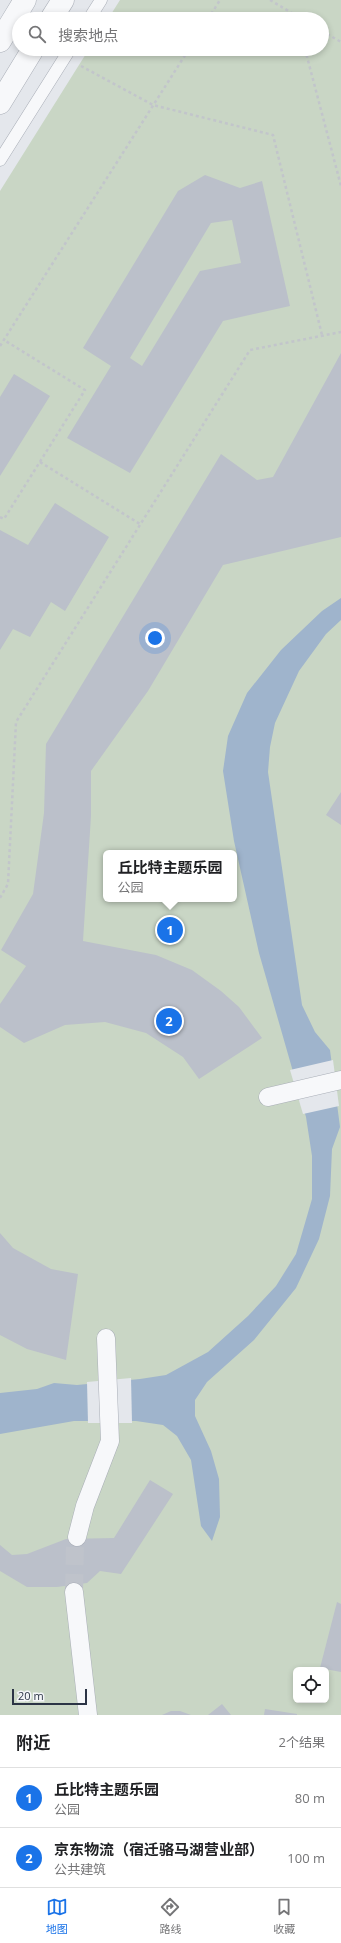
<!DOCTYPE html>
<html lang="zh">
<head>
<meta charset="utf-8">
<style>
  body { margin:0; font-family:"Open Sans","Noto Sans SC",sans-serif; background:#f6f6f6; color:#202124 }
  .controls { position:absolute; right:12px; bottom:12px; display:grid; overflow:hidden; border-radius:6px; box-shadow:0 2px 6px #0003 }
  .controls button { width:36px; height:36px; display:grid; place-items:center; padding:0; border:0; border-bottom:1px solid #e0e0e0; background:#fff; color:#202124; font:20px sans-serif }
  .scale { position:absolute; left:12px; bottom:10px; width:75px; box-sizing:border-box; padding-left:4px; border:2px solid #2b3445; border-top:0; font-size:11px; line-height:14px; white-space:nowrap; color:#2b3445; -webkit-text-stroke:3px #f4f6f9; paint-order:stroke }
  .you { position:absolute; left:155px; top:638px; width:14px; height:14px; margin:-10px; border:3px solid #fff; border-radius:50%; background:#1a73e8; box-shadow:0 0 0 6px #1a73e833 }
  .badge { display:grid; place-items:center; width:26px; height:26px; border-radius:50%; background:#1a73e8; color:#fff; font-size:13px; font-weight:700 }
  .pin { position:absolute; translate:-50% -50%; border:2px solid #fff; box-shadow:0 1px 4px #0006 }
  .popup { position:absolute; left:103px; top:850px; width:134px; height:52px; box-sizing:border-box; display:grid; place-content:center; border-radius:6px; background:#fff; filter:drop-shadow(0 1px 3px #0005); font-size:13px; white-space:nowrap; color:#757577 }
  .popup b { font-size:15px; color:#202124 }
  .popup::after { content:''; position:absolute; left:50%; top:100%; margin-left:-8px; border:8px solid transparent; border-top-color:#fff }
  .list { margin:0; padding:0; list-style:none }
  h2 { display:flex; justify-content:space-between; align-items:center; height:52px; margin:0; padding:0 16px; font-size:17px }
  h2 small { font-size:13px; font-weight:400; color:#757577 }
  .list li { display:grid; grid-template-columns:26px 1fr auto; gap:12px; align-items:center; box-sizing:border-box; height:60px; padding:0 16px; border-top:1px solid #e0e0e0 }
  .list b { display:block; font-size:15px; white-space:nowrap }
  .list p { margin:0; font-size:13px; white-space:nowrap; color:#757577 }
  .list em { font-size:13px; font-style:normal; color:#757577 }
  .icon { flex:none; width:22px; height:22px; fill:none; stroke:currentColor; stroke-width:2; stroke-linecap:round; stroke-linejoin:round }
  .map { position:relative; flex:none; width:341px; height:1715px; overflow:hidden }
  .search { position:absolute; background:#fff; box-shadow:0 2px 6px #0003; left:12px; right:12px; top:12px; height:44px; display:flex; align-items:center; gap:10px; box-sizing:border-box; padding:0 14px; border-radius:22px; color:#757577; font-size:15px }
  .sheet { height:172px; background:#fff }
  nav { display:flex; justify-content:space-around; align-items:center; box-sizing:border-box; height:56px; border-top:1px solid #e0e0e0; background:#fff; font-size:11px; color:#757577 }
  nav a { display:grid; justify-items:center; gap:2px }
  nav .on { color:#1a73e8 }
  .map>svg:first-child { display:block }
  .green { fill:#c9d6c5; fill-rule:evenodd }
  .water { fill:#9fb4cc }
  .pier { fill:#e4e7ec }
  .building { fill:#bbc0ca; fill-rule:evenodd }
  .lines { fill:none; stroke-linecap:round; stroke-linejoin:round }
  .pedestrian-tunnel { stroke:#bfc3cb; stroke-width:18; stroke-dasharray:18 9; stroke-linecap:butt }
  .service-casing { stroke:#a9aeb7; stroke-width:13 }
  .pedestrian-casing { stroke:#a9aeb7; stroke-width:19 }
  .minor-casing { stroke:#a9aeb7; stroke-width:23 }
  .path { stroke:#c2c5cb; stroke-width:2.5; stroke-dasharray:3 3; stroke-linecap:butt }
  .service { stroke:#f7f8fa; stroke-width:12 }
  .pedestrian { stroke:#f7f8fa; stroke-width:18 }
  .minor { stroke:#f7f8fa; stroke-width:22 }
</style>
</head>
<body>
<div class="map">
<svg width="341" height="1715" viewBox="0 0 341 1715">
  <rect width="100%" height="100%" fill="#e4e7ec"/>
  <path class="green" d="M120,0H341V1715H0V191L89,49H322V19H108ZM106,853H234V899H106ZM296,1670H326V1700H296Z"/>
  <polygon class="water" points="341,598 341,620 326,634 299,671 275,723 270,747 268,772 302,1005 315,1032 330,1050 340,1127 332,1149 330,1196 319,1239 296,1288 254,1340 207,1382 195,1400 195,1416 211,1451 219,1479 220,1517 212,1541 201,1526 191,1460 177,1436 163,1425 136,1421 74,1421 0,1434 0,1393 37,1389 54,1383 77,1385 140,1379 166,1375 208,1352 248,1316 276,1286 296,1254 312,1199 312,1156 306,1117 259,953 234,841 223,771 228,736 247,693 281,650 322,611"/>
  <g class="pier">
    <polygon points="333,1060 339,1106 303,1114 290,1070"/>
    <polygon points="131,1378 132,1423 88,1423 87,1382"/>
  </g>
  <g class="building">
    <path d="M205,175L240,188L262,181L290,306L223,321L130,473L67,438L111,366L83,348L178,191ZM232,220L241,263L200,271L142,366L130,358L211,223Z"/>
    <polygon points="341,353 341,537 223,565 148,691 91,771 91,816 83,941 156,955 192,970 221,991 239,1007 262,1038 199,1079 183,1057 146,1033 105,1022 65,1025 24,1043 0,1027 0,1004 26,966 1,950 33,894 44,813 46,744 221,454 257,480 273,477"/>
    <polygon points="14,374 50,396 0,476 0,397"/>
    <polygon points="55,503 109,537 65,611 51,602 30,637 13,629 0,650 0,530 28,545"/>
    <polygon points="341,792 341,825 326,815"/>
    <polygon points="0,1233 13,1248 51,1269 78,1274 66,1360 27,1349 0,1335"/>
    <polygon points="150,1480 173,1494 121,1574 100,1571 87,1583 57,1587 27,1587 0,1571 0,1545 12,1555 27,1554 66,1539 114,1538"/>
    <polygon points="337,1602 341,1604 341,1672 320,1668"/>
    <polygon points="222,1704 231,1715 208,1715"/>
    <polygon points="265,1709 297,1714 297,1715 264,1715"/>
    <polygon points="171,1711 180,1711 191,1715 162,1715"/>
  </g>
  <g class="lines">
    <polyline class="pedestrian-tunnel" points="74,1592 75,1544 77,1537"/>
    <g class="service-casing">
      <g id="service">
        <polyline points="89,19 101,0"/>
        <polyline points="0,160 70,49"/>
      </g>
    </g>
    <g class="pedestrian-casing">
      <g id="pedestrian">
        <polyline points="268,1097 341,1080"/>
        <polyline points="77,1537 85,1506 110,1441 106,1338"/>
        <polyline points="74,1592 88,1715"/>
      </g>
    </g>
    <g class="minor-casing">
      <g id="minor">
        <polyline points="51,19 63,0"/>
        <polyline points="0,41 25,0"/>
        <polyline points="0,103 33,49"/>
      </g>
    </g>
    <g class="path">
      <polyline points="270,0 302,19"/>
      <polyline points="208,19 220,0"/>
      <polyline points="322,31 341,42"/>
      <polyline points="305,49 341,186"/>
      <polyline points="81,66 153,105 273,135 322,335"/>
      <polyline points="0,346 189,49"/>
      <polyline points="40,462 140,524"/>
      <polyline points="0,517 4,519 85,390 4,340"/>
      <polyline points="0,898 8,884 16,722 250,350 341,332"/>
    </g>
    <use href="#service" class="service"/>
    <use href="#pedestrian" class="pedestrian"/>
    <use href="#minor" class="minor"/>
  </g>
</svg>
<div class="controls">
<button><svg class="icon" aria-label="locate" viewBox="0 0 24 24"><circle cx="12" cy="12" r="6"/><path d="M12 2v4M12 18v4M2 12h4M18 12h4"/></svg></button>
</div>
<div class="scale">20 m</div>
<div class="you"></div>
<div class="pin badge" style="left:170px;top:930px">1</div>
<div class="popup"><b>丘比特主题乐园</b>公园</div>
<div class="pin badge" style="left:169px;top:1021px">2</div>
<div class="search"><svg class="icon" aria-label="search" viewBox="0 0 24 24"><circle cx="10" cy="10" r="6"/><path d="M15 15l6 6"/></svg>搜索地点</div>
</div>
<section class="sheet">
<h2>附近<small>2个结果</small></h2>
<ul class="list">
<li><span class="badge">1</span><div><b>丘比特主题乐园</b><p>公园</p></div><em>80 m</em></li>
<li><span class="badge">2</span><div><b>京东物流（宿迁骆马湖营业部）</b><p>公共建筑</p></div><em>100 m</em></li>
</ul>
</section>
<nav>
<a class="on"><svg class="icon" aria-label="map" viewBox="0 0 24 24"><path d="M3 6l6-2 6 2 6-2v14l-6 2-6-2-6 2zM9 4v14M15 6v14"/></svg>地图</a>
<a><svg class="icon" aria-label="directions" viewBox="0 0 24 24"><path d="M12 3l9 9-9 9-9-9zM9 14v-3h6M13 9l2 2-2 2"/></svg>路线</a>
<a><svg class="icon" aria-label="saved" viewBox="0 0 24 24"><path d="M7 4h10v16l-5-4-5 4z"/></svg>收藏</a>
</nav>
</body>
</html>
